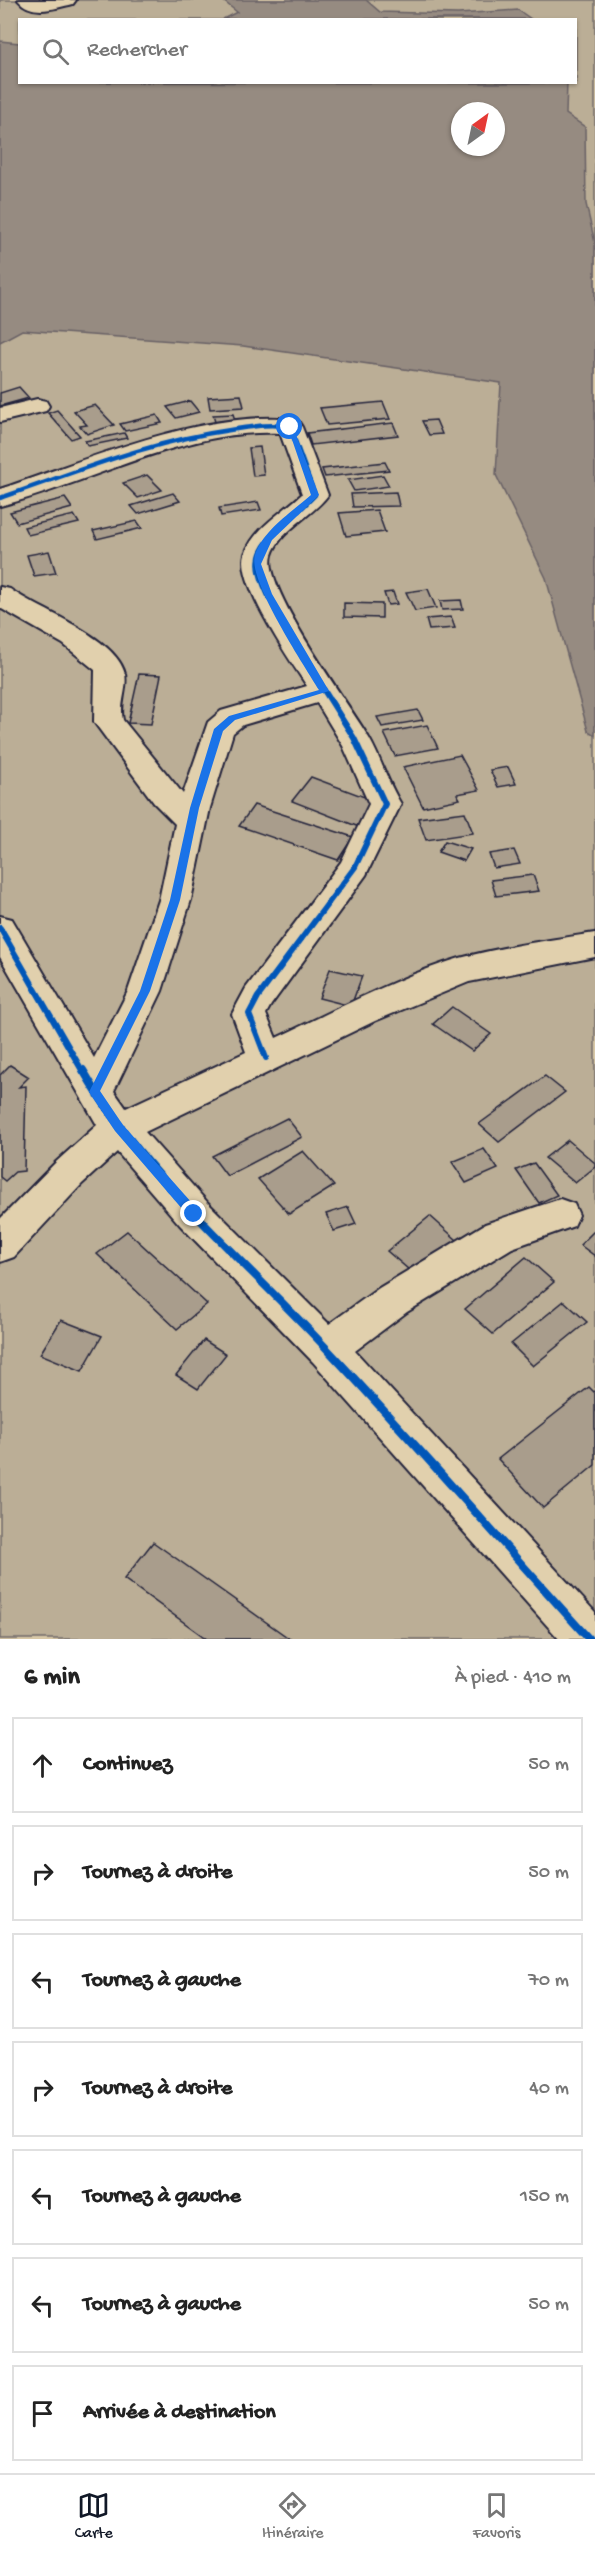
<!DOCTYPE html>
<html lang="fr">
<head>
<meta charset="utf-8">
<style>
  body { margin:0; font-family:"Gochi Hand",sans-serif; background:#f2f2f2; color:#222 }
  .compass { position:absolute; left:451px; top:102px; width:54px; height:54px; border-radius:50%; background:#fff; box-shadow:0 2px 4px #0004; rotate:33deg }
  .stop { position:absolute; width:18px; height:18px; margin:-14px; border:4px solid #1a73e8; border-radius:50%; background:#fff }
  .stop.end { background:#1a73e8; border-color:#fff; box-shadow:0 2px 6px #0008 }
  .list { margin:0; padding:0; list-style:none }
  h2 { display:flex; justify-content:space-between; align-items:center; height:78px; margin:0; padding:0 24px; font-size:26px }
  h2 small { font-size:20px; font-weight:400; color:#767676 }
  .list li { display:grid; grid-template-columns:39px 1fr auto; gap:18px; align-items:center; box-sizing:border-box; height:96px; margin:0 12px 12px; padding:0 12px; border:2px solid #e0e0e0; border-radius:0px }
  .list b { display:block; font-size:22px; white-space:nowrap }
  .list em { font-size:20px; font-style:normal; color:#767676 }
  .icon { flex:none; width:33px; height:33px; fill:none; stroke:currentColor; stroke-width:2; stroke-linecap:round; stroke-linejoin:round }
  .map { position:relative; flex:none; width:595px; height:1639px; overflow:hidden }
  .search { position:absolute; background:#fff; box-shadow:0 2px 4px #0004; left:18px; right:18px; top:18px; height:66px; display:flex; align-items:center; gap:15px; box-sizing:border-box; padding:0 21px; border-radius:0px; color:#767676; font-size:22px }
  .sheet { height:834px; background:#fff }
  nav { display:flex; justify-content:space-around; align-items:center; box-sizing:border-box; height:84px; border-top:2px solid #e0e0e0; background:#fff; font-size:16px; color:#767676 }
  nav a { display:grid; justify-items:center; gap:3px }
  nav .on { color:#111827 }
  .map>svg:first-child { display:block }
  .green { fill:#bbae96; stroke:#6e6868; stroke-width:1.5; fill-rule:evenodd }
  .water { fill:#968b81; stroke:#686165; stroke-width:1.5; fill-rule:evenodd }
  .building { fill:#a99d8c; stroke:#22223b; stroke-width:1.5 }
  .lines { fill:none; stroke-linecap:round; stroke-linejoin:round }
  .minor-casing { stroke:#22223b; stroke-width:4 }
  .minor { fill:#e1d0ad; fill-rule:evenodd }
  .cycleway-far2-casing { stroke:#e1d0ad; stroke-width:8 }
  .cycleway-far1-casing { stroke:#e1d0ad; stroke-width:10 }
  .cycleway-casing { stroke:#e1d0ad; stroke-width:11 }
  .cycleway-far2 { stroke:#0057b8; stroke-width:4.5 }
  .cycleway-far1 { stroke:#0057b8; stroke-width:6 }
  .cycleway { stroke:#0057b8; stroke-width:8 }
  .route { fill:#1a73e8 }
</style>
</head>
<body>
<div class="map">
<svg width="595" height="1639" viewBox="0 0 595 1639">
  <rect width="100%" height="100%" fill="#d9c9a8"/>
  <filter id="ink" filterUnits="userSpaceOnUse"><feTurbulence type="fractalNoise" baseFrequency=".0167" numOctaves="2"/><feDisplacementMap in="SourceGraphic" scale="12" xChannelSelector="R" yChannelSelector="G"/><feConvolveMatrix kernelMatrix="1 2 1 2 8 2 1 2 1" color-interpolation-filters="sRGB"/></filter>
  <g filter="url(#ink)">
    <path class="green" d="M0,0H595V1639H0ZM20,20H576V82H20ZM460,111H496V147H460Z"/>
    <g class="water">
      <polygon points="222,0 366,0 380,12 458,14 518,10 531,19 223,19 237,12"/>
      <path d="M0,41L19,43L20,82L567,83L566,114L585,127L586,204L595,243V735L588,731L546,578L496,475L501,383L243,346L22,330L0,342ZM460,111H496V147H460Z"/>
    </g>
    <g class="building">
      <polygon points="19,387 29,398 0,406 0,393"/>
      <polygon points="241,395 244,407 210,409 208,397"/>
      <polygon points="190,401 199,412 176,418 167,407"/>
      <polygon points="383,402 390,419 327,425 320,408"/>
      <polygon points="95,405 114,425 87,434 80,426 87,425 74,411"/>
      <polygon points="57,410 80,436 71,439 48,413"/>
      <polygon points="233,414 235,420 215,422 213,415"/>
      <polygon points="157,415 162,423 125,431 120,424"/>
      <polygon points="436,420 442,434 429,435 422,421"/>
      <polygon points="393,423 398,435 311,445 307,433"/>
      <polygon points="124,433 127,438 88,446 85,441"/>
      <polygon points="260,447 264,475 253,476 249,448"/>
      <polygon points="385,462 389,470 325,477 322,469"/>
      <polygon points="147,475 162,490 138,498 123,483"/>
      <polygon points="383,475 389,486 354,491 348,480"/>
      <polygon points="396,492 399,506 353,507 351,494"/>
      <polygon points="173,493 180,501 138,514 131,506"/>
      <polygon points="65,498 72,508 17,523 10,512"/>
      <polygon points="258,502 261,510 221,516 219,508"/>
      <polygon points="377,510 385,532 346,536 339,513"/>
      <polygon points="74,515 79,523 28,535 24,527"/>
      <polygon points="137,521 142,528 97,539 93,531"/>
      <polygon points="49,551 56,573 34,576 27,555"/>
      <polygon points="428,589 436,608 415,611 406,592"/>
      <polygon points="393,592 397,604 388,605 384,593"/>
      <polygon points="461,600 463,609 442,610 440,601"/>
      <polygon points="344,603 382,604 382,618 344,617"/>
      <polygon points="451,617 455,628 429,630 426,619"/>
      <polygon points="139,674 161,675 151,724 128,723"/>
      <polygon points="418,710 423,720 382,727 377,717"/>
      <polygon points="427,725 438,748 395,756 384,733"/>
      <polygon points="460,755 479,790 457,794 460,799 423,807 403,767"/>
      <polygon points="508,767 516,784 498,787 490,770"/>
      <polygon points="311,777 378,802 359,827 292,801"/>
      <polygon points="254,805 353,837 338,860 239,826"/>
      <polygon points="465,812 473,833 426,840 418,818"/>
      <polygon points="445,841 471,849 464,861 438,852"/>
      <polygon points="514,850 520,864 494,868 489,854"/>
      <polygon points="533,875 539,891 496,896 491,880"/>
      <polygon points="330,969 362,976 351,1006 319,998"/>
      <polygon points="452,1007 491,1034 472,1051 433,1024"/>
      <polygon points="10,1065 29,1077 19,1087 26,1086 24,1171 15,1172 5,1181 0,1177 0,1075"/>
      <polygon points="545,1076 565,1092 499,1142 479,1124"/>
      <polygon points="287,1118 302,1137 227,1176 212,1156"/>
      <polygon points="568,1140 595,1163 595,1167 575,1183 545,1158"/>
      <polygon points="484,1149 498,1169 466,1183 452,1162"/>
      <polygon points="303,1151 334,1186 289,1214 258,1179"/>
      <polygon points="534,1163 557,1195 539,1203 516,1170"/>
      <polygon points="348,1207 356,1224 334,1231 326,1214"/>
      <polygon points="430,1216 457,1240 415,1275 387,1251"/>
      <polygon points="595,1230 595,1256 580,1245"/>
      <polygon points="127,1231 207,1304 177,1329 97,1254"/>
      <polygon points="526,1257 554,1282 493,1334 465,1309"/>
      <polygon points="564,1301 587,1322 533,1366 511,1344"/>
      <polygon points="61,1320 102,1336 82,1371 40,1354"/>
      <polygon points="204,1340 226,1354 198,1389 176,1375"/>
      <polygon points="589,1387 595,1393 595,1465 543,1508 498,1459"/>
      <polygon points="153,1542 290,1639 207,1639 124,1579"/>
    </g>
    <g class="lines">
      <g class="minor-casing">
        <g id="minor">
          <path d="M18,0H76L73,4C56,8 32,17 18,0Z"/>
          <polygon points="37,399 46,401 49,406 46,411 0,422 0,408"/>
          <path d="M279,418L299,422L302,427L328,495C313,516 280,530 272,555C262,588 350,705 369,738C381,759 388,783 401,804L366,875L271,1005L266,1014L276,1038C334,1011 399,976 460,958C504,946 550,940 595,933V957L469,982L375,1021L145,1132L208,1203L329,1324L379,1288L485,1224L560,1199L574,1204L579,1215L574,1226L512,1248L407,1312L355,1351L595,1612V1639H559L313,1362L180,1225L117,1152L82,1184L14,1257L0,1262V1219L56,1162L97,1125L0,957V916L12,919L94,1058L128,991L159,900L175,824L154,803L94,722L95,670L63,644L0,608V587L10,589C39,610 116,637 125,674C128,689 119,704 123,720L183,794L208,722L221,711L307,686C291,662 236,582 245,554C254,528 283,512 302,494L280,433C185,428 89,484 0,506V489C84,461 189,415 279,418ZM317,703L343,746L369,804L341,862L246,988L232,1014L246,1052L126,1108L114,1091L162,991L191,900L210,808L233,733L243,725Z"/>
        </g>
      </g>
      <use href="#minor" class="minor"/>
      <g class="cycleway-far2-casing">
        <path id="cycleway-far2" d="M0,498C76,472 151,441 230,430C250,427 270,423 290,427L315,495C259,553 237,544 284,626"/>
      </g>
      <g class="cycleway-far1-casing">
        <g id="cycleway-far1">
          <polyline points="0,928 83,1072"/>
          <polyline points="266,1058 249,1014 258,997 355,867 385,804 354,738 283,625"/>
        </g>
      </g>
      <g class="cycleway-casing">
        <path id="cycleway" d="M83,1070C145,1178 243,1259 327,1349C416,1444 502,1543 589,1639"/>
      </g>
      <use href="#cycleway-far2" class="cycleway-far2"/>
      <use href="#cycleway-far1" class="cycleway-far1"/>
      <use href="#cycleway" class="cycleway"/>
    </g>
  </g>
  <path class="route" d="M287,425L293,427L319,495L272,540L261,564L272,594L329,691L235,720L223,731L199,808L180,900L150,991L100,1091L123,1125L199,1211L200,1214L194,1219L190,1218L115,1131L89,1092L140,991L170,900L190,808L214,729L229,716L319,690C304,665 247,579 255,555C263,530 293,511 311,495Z"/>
</svg>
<svg class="compass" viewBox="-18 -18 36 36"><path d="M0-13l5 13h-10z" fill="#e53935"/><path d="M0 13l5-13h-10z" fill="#767676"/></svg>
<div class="stop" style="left:290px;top:427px"></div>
<div class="stop end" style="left:194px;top:1214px"></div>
<div class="search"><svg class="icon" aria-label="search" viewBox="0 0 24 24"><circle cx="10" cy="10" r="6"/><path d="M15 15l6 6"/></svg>Rechercher</div>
</div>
<section class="sheet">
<h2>6 min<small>À pied · 410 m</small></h2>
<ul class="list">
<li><svg class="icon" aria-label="ahead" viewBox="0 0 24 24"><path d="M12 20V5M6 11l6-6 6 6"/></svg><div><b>Continuez</b></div><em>50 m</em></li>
<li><svg class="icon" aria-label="right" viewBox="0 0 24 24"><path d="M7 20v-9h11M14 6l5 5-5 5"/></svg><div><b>Tournez à droite</b></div><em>50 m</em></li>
<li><svg class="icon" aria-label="left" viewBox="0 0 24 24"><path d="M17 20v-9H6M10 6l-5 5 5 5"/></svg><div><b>Tournez à gauche</b></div><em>70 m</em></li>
<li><svg class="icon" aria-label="right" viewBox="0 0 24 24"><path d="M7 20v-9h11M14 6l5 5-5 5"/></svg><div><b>Tournez à droite</b></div><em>40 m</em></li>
<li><svg class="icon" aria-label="left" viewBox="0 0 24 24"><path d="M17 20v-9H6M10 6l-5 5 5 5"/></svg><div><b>Tournez à gauche</b></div><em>150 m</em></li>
<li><svg class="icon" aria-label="left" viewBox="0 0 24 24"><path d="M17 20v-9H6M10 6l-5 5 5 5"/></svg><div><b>Tournez à gauche</b></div><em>50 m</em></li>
<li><svg class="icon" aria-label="arrive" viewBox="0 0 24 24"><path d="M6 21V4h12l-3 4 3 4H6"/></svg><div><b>Arrivée à destination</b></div></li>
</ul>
</section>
<nav>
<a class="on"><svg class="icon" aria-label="map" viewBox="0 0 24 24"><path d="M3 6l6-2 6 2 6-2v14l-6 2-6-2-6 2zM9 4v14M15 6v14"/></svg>Carte</a>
<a><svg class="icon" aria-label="directions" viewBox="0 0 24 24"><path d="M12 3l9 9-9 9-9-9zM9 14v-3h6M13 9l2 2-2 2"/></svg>Itinéraire</a>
<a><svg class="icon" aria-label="saved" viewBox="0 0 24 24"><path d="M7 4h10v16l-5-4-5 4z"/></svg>Favoris</a>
</nav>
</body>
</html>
